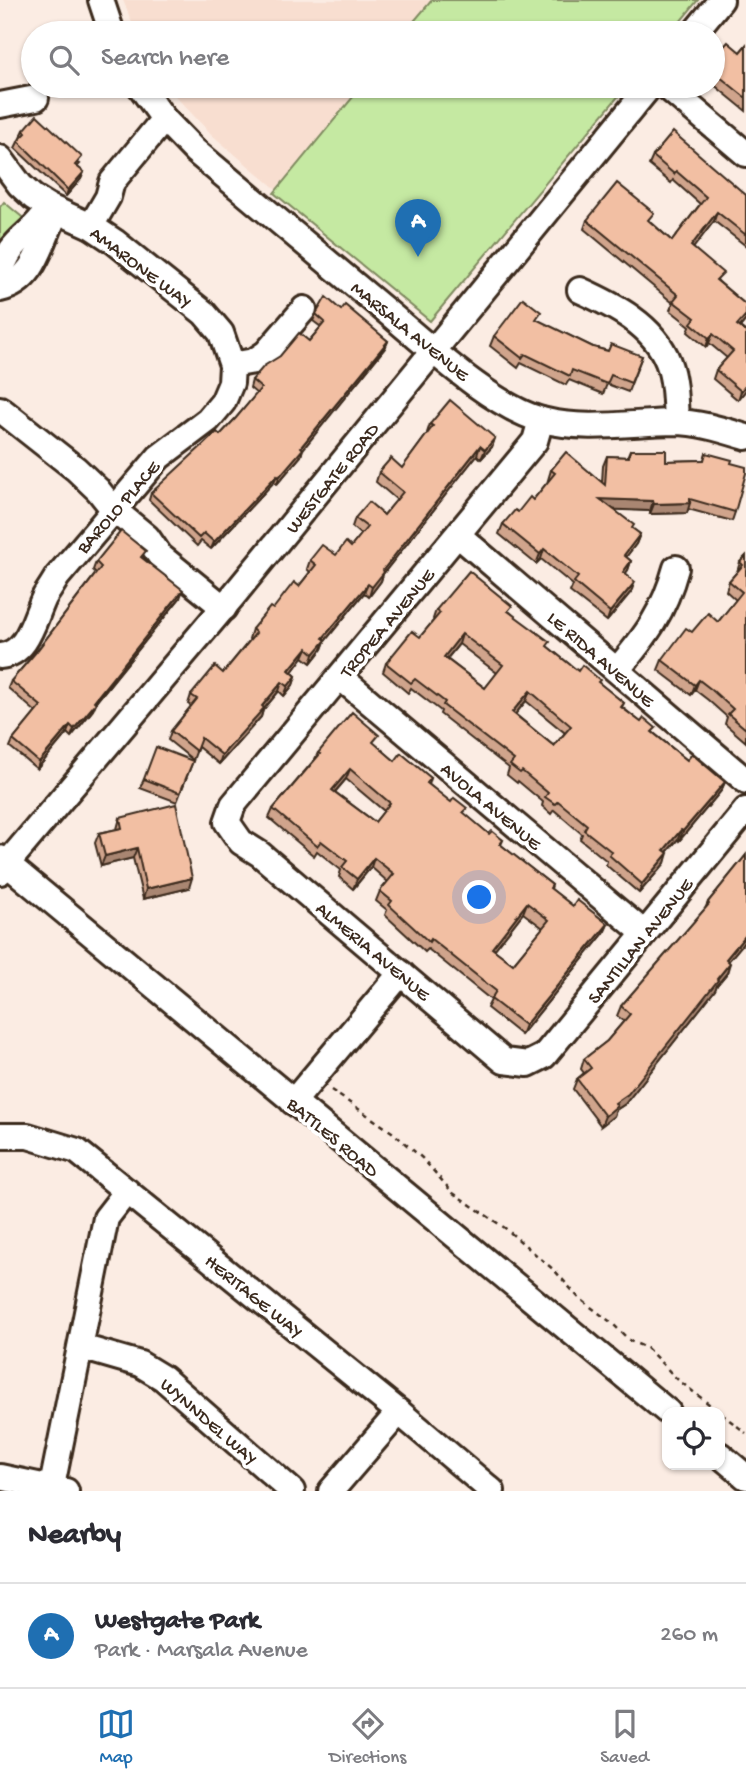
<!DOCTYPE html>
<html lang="en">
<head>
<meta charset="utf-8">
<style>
  body { margin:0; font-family:"Gochi Hand",sans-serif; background:#f2f2f3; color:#2b2b33 }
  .controls { position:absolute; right:21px; bottom:21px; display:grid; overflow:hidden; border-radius:14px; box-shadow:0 2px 5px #0004 }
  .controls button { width:63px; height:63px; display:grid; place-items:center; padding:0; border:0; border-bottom:2px solid #e1e1e2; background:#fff; color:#2b2b33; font:35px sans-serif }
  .you { position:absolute; left:480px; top:898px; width:24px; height:24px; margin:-18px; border:5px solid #fff; border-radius:50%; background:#1a73e8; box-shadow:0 0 0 10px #1a73e833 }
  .badge { display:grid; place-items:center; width:46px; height:46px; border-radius:50%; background:#1f6fb2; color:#fff; font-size:23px; font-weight:700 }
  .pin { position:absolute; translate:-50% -58px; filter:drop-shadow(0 2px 4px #0008) }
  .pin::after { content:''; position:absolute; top:37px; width:24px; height:21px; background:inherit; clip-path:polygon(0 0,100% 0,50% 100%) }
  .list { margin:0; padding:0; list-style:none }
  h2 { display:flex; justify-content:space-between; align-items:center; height:91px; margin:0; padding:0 28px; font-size:30px }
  h2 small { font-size:23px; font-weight:400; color:#7c7c81 }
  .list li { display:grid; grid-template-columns:46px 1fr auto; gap:21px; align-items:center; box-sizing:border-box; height:105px; padding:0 28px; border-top:2px solid #e1e1e2 }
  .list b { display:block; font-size:26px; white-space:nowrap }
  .list p { margin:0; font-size:23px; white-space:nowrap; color:#7c7c81 }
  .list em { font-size:23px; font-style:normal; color:#7c7c81 }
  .icon { flex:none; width:38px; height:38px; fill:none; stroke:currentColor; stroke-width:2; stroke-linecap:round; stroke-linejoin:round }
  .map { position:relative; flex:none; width:746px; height:1491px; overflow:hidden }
  .search { position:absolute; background:#fff; box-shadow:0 2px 5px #0004; left:21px; right:21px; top:21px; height:77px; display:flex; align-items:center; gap:18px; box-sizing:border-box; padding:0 24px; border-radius:38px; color:#7c7c81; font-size:26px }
  .sheet { height:196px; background:#fff }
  nav { display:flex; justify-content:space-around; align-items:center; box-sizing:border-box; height:98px; border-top:2px solid #e1e1e2; background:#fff; font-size:19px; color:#7c7c81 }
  nav a { display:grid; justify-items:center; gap:4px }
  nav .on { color:#1f6fb2 }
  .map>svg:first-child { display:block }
  .built { fill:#f8ded0 }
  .green { fill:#c5e9a2; stroke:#808a60; stroke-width:2 }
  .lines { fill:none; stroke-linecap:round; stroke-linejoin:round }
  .minor-casing { stroke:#3b2a1e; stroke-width:30 }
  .path { stroke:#3b2a1e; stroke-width:2.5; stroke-dasharray:5 5; stroke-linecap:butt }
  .minor { stroke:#fff; stroke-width:24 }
  .wall { fill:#d0a48c; stroke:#3b2a1e; stroke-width:2; fill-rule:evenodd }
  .shaded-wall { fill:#a98672; stroke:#3b2a1e; stroke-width:2 }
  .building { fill:#f2bfa3; stroke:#3b2a1e; stroke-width:2; fill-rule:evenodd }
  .labels { text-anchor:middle; stroke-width:7; stroke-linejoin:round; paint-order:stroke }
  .street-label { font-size:19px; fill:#3b2a1e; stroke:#fff }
</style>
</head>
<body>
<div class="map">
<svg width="746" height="1491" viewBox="0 0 746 1491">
  <rect width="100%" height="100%" fill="#fbece3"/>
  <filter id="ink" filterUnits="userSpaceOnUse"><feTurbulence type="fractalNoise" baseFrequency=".0143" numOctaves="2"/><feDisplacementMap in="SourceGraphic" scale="14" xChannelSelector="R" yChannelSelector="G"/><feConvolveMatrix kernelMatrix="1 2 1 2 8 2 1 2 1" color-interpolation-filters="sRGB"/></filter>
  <g filter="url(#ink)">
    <g class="built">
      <polygon points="123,0 432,0 404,33 136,33"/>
      <polygon points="168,86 361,86 276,189 212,135 177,98"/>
    </g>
    <g class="green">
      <polygon points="432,0 698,0 671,33 404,33"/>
      <polygon points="362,86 627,86 430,321 274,193"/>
      <polygon points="4,202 28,222 0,256 0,207"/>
    </g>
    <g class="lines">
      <g class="minor-casing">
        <g id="minor">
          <polyline points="101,0 112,33"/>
          <polyline points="694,33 721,0"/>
          <path d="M140,86L164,119L195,151C259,205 323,258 386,311C426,344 492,407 542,420C585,431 629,423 674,422C698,422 723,430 746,437"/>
          <polyline points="666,86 746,154"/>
          <polyline points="0,105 36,98"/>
          <path d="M0,158L20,185L33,197L49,207L91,226L115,242L204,313L221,333L232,365L231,383L223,402L208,420L159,457L57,577C53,584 49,590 45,596C34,617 29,654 0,656"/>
          <polyline points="91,226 108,197 112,182 164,119"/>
          <path d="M0,276C10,236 32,238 49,207"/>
          <path d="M0,289C37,281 42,238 57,211"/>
          <path d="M580,290C613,305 654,325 668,362C675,380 675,402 676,422"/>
          <polyline points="232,365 254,361 266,353 304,309"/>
          <polyline points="0,409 76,469 98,490 114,510 147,537 160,556 224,608"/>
          <polyline points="541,420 535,441 233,805 227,822 241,842 260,854 504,1061 528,1064 544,1056 746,810"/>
          <polyline points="458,535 746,781"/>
          <path d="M617,670C646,636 664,612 676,568"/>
          <polyline points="340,677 644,933"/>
          <polyline points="0,858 668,1412"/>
          <polyline points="0,872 233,596 650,86"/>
          <polyline points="293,1102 401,973"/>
          <polyline points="0,1136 28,1136 77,1151 399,1412 492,1491"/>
          <polyline points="81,1347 140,1364 163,1378 292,1491"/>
          <polyline points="720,1455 746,1477"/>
          <polyline points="0,1477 66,1491"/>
          <polyline points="51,1491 106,1218 127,1191"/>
          <polyline points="331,1491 399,1412"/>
        </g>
      </g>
      <polyline class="path" points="331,1090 392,1132 422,1158 453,1193 505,1228 555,1271 579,1298 612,1323 630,1341 647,1348 677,1379 746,1433"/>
      <use href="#minor" class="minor"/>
    </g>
    <g class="wall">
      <polygon points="746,45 746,111 713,84 713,77 714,72 718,68 714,64 717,54 740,52"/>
      <polygon points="24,130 80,164 77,167 84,172 81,179 66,196 15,148"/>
      <polygon points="653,156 746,195 746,246 714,221 693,248 719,282 746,305 746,320 740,327 746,332 746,390 738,400 713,379 716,370 727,358 709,343 706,347 688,332 690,326 670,310 673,303 584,229 587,220 651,222 672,241 700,204 673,180 671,183 649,165"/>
      <polygon points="341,310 388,341 385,348 303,448 301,456 277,484 274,482 211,549 201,541 197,546 149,500 151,493 220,435 236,418 257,394 250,388 252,380 309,341 321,327 313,321 316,314"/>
      <polygon points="538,321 593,347 608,351 642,356 628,392 607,384 603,394 569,380 566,385 521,363 518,368 490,346 494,336"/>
      <polygon points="430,424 495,438 492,447 481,459 477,455 383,574 381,581 369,597 364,593 325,641 322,649 311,663 303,657 292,672 296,676 293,685 284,696 279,691 263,710 261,717 219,764 198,747 193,760 168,740 171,731 191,706 188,704 191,695 223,673 250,640 249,639 252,629 273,609 299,586 310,572 307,569 310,560 336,555 351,547 361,535 352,527 355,518 384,515 397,500 376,482 379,472 402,468 427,434 427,433"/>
      <polygon points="630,450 666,461 704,460 706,453 731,463 735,512 732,521 688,509 687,513 650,514 650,511 614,509 633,529 640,534 636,544 626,557 631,561 628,570 625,574 631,592 607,621 570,592 573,585 541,559 536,564 499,534 503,524 533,500 549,480 548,480 551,470 602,482 603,466 607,456 627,457"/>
      <polygon points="746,556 746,742 725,724 727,717 708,700 695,690 691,695 658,670 662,660 692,632 718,622 736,600 726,591 729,581 737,572 740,562"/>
      <polygon points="143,559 180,598 96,702 93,710 71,737 67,733 37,769 10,747 13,740 36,712 8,688 11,681 36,652 96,573 93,570 96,562"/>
      <path d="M436,610L510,612L548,647L578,671L599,683L624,703L622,707L687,760L725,782L721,791L679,841L678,839L667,852L665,863L639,893L606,865L607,861L580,839L582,834L554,810L551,814L542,806L543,802L518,781L517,783L507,775L509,768L440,714L441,711L411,688L408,693L383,672L386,663L420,637L434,620L433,619ZM459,644L497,673L485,688L447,659ZM526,701L565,733L554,746L515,714Z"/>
      <path d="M375,744L395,761L431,778L429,785L489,834L503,840L501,845L552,885L551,889L573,906L608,924L604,933L521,1035L487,1008L491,1000L428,949L425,952L385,915L387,910L376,901L380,891L388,882L371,867L353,889L339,877L341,870L317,851L314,856L269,818L273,809L315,759L318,753ZM346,779L384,811L375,822L335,792ZM523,913L543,928L513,964L494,950Z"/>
      <polygon points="193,761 177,802 140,788 144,779"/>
      <polygon points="120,818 189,888 143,899 133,858 101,866 95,843 99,833 117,829"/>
      <polygon points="746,855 746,940 728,961 727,973 717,985 715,990 625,1104 616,1110 614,1116 601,1126 573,1089 577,1079 584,1073 581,1069 584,1059 607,1041 624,1021 617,1016 621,1006 705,909 708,902"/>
    </g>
    <g class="shaded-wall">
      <polygon points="84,172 81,179 66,196 68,190"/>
      <polygon points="717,212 714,221 688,255 691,246"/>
      <polygon points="746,315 746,320 734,334 737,325"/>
      <polygon points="713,334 709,343 706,347 709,338"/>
      <polygon points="388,341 385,348 300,453 303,449 301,456 277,484 279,477 301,447"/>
      <polygon points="746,385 746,390 738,400 741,391"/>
      <polygon points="495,438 492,447 481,459 485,450"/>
      <polygon points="480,446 477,455 383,574 381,581 369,597 372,587 383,570"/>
      <polygon points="277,475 274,482 211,549 214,542"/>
      <polygon points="600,499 653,501 650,511 597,509"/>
      <polygon points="690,503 687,513 650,514 654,504"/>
      <polygon points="640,534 636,544 620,565 624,555"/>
      <polygon points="544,549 541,559 536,564 540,554"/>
      <polygon points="631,561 628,570 619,582 623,572"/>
      <polygon points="635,582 631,592 607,621 610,612"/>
      <polygon points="368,584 364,593 325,641 322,649 311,663 314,654 323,638"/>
      <polygon points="183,590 180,598 91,708 94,701"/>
      <polygon points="462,634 459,644 441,666 444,657"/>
      <polygon points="307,648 303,657 286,680 289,670"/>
      <polygon points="296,676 293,685 284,696 288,686"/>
      <polygon points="699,680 695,690 691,695 695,685"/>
      <polygon points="282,682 279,691 263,710 261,717 219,764 222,755"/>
      <polygon points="530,691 526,701 509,722 512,712"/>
      <polygon points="96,703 93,710 71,737 74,729"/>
      <polygon points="70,725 67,733 37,769 39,762"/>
      <polygon points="350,769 346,779 328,800 332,790"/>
      <polygon points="725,782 721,791 679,841 683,831"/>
      <polygon points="681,830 678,839 661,859 664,850"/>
      <polygon points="137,848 133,858 101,866 105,856"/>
      <polygon points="668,853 665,863 639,893 642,884"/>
      <polygon points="374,858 371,867 353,889 357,879"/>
      <polygon points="192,878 189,888 143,899 146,889"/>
      <polygon points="527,903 523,913 488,958 492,948"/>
      <polygon points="608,924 604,933 521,1035 525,1025"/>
      <polygon points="746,935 746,940 722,969 726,959"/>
      <polygon points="730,963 727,973 717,985 715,990 625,1104 616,1110 614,1116 601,1126 605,1116"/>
    </g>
    <g class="building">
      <polygon points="728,42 740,52 746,45 746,98 714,72 724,61 717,54"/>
      <polygon points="37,115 82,157 75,165 84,172 68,190 18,141 26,133 24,130"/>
      <polygon points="673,132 746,195 746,235 717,212 691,246 723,273 716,280 746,305 746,315 737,325 746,332 746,385 741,391 716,370 733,351 713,334 709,338 691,323 695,318 673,301 678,295 587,220 617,183 654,213 648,220 672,241 706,197 676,171 674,174 653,156"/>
      <polygon points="326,297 341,310 345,305 388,341 301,447 303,449 279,477 277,475 214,542 204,533 199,538 151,493 217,432 220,435 236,418 261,388 252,380 264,366 280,356 299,333 309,341 325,322 316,314"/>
      <polygon points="523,298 541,312 536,319 593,347 608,351 611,344 642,356 631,383 611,375 607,384 572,370 570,376 525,354 522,358 494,336"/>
      <polygon points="450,400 495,438 485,450 480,446 383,570 384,572 372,587 368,584 323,638 326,640 314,654 307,648 289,670 296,676 288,686 282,682 262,706 264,708 222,755 201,738 196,751 171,731 197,699 191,695 215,666 223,673 256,633 252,629 270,607 273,609 294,582 299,586 316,565 310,560 322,545 336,555 346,542 351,547 367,527 355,518 369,502 384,515 403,492 379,472 391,458 402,468 433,426 430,424"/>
      <polygon points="630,450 666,450 666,461 704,460 706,453 732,460 731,463 746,467 746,473 735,512 690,499 690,503 654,504 653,501 600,499 634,525 632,528 640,534 624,555 631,561 623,572 635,582 610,612 574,582 578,577 544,549 540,554 503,524 515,510 518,512 530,497 533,500 555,473 551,470 566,452 605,485 607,456 629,457"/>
      <polygon points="121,531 146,551 141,557 183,590 94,701 96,703 74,729 70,725 39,762 13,740 41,706 11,681 36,652 101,567 96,562"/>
      <polygon points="746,556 746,729 728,714 733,709 712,690 699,680 695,685 662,660 686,628 692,632 708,613 718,622 742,592 729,581 743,565 740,562"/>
      <path d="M469,571L512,606L508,611L550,642L547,646L578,671L582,665L600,680L598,682L624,703L621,707L641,722L644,718L656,728L652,732L687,760L692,754L725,782L683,831L681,830L664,850L668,853L642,884L609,855L612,852L584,830L587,825L558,801L555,804L545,797L548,793L522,771L520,773L510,765L514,760L443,705L445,702L415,679L411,683L386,663L412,631L420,637L440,613L436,610ZM462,634L503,665L485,688L444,657ZM530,691L571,726L554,746L512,712Z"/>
      <path d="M352,712L379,735L373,742L395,761L401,753L431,778L427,783L451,802L454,798L467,808L463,812L489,834L492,831L503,840L500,844L552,885L550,888L573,906L577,900L608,924L525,1025L491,999L496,991L431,939L429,942L389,905L392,901L380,891L394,874L374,858L357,879L342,867L347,861L321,841L317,846L273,809L320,754L318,753ZM350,769L390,803L375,822L332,790ZM527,903L549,920L513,964L492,948Z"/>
      <polygon points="156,747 193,761 180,793 144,779"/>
      <polygon points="176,804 192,878 146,889 137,848 105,856 99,833 122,828 120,818"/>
      <polygon points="746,855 746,935 726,959 730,963 717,979 718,980 628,1094 615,1103 617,1106 605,1116 577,1079 591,1068 584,1059 607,1041 630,1014 621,1006 709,904 708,902"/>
    </g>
  </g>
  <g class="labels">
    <g class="street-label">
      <text transform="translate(142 266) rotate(37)" y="7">AMARONE WAY</text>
      <text transform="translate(411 330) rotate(39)" y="7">MARSALA AVENUE</text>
      <text transform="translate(331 477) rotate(-51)" y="7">WESTGATE ROAD</text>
      <text transform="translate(117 506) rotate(-49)" y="7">BAROLO PLACE</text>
      <text transform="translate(386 622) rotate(-50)" y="7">TROPEA AVENUE</text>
      <text transform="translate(602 658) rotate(41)" y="7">LE RIDA AVENUE</text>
      <text transform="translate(492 805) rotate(40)" y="7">AVOLA AVENUE</text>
      <text transform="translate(639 940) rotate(-51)" y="7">SANTILLAN AVENUE</text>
      <text transform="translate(374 950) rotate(40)" y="7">ALMERIA AVENUE</text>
      <text transform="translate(334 1136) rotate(40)" y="7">BATTLES ROAD</text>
      <text transform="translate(255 1295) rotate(39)" y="7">HERITAGE WAY</text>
      <text transform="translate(210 1420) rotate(41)" y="7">WYNNDEL WAY</text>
    </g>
  </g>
</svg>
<div class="controls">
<button><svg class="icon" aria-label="locate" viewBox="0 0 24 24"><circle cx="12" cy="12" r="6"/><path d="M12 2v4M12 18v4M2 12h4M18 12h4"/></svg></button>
</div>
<div class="you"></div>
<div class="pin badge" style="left:418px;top:257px">A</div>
<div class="search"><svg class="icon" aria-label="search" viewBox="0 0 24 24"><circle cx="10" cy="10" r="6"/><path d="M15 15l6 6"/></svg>Search here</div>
</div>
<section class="sheet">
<h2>Nearby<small></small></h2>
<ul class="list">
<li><span class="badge">A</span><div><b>Westgate Park</b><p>Park · Marsala Avenue</p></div><em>260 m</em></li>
</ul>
</section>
<nav>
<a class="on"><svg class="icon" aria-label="map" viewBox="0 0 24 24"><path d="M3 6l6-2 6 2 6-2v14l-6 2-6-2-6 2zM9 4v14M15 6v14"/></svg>Map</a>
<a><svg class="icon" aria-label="directions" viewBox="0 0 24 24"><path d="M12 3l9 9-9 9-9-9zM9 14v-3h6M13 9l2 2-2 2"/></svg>Directions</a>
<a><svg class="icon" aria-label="saved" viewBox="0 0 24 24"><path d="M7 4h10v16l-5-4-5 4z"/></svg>Saved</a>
</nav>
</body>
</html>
